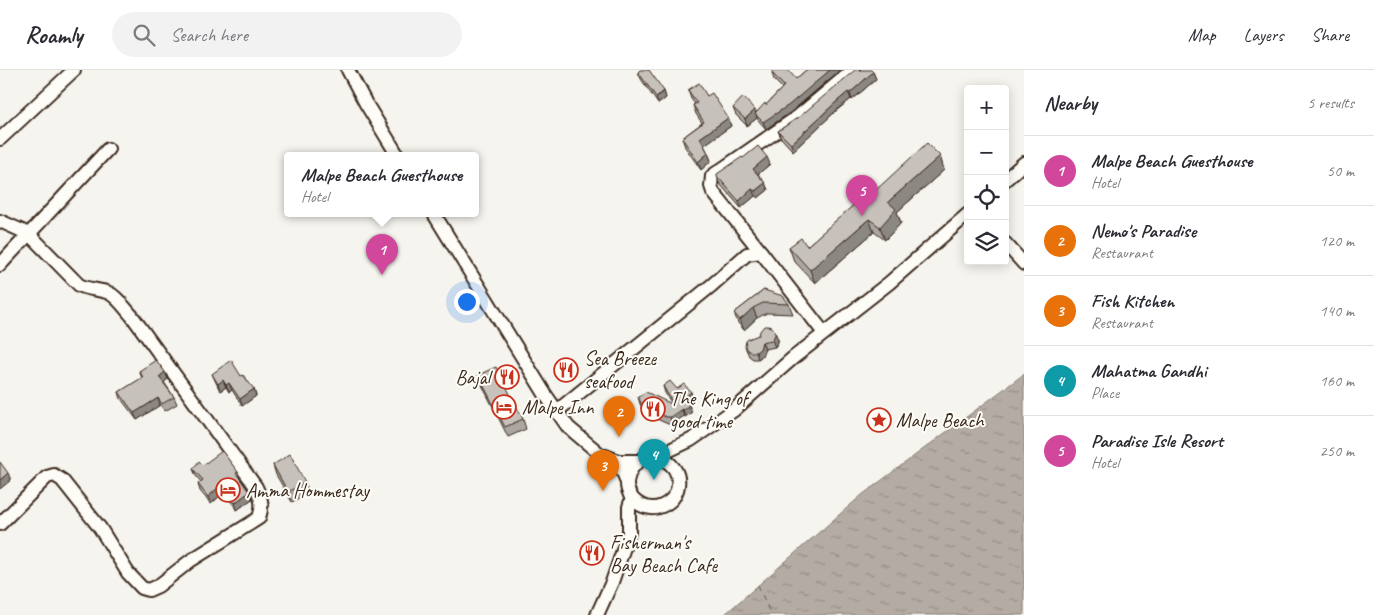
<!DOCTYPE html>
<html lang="en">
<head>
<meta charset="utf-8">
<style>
  body { margin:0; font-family:Caveat,sans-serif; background:#f2f2f3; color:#2b2b33 }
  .controls { position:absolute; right:15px; top:15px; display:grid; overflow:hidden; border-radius:5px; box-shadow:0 2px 12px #0003 }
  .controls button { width:45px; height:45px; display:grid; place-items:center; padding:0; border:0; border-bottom:1px solid #e1e1e2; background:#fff; color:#2b2b33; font:25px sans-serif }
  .you { position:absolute; left:466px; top:231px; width:18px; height:18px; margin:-12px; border:4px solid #fff; border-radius:50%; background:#1a73e8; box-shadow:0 0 0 8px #1a73e833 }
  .badge { display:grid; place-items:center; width:32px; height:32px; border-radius:50%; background:#c8321e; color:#fff; font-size:16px; font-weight:700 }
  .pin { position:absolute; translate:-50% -41px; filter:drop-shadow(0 1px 2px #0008) }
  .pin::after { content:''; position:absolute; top:26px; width:18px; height:15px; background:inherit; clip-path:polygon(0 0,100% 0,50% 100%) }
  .popup { position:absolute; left:284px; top:82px; width:195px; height:65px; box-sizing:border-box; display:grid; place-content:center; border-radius:5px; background:#fff; filter:drop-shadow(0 1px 4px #0005); font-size:16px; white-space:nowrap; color:#7c7c81 }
  .popup b { font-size:19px; color:#2b2b33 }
  .popup::after { content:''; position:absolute; left:50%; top:100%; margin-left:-10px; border:10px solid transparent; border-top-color:#fff }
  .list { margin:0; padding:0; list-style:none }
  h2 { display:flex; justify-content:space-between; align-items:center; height:65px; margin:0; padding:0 20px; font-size:21px }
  h2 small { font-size:16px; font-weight:400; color:#7c7c81 }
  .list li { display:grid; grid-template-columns:32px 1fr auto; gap:15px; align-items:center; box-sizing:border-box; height:70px; padding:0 20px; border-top:1px solid #e1e1e2 }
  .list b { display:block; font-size:19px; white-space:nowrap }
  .list p { margin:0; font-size:16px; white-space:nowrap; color:#7c7c81 }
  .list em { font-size:16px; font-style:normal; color:#7c7c81 }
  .icon { flex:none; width:28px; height:28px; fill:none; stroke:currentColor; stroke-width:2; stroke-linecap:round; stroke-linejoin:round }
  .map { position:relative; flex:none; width:1024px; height:545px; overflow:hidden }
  header { display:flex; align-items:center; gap:30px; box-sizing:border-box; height:70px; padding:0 25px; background:#fff; border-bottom:1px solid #e1e1e2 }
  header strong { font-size:24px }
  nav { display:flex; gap:28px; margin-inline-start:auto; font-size:18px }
  .search { width:350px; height:45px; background:#f2f2f3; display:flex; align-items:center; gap:12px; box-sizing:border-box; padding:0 18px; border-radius:28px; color:#7c7c81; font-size:19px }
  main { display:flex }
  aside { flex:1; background:#fff }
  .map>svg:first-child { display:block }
  .water { fill:url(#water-ripples); stroke:#84786e }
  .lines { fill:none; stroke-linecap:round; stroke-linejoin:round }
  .ferry { stroke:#65584d; stroke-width:1; stroke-dasharray:6 5; stroke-linecap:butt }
  .minor-casing { stroke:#3b2a1e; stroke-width:16 }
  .minor { stroke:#fdfcf7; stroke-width:12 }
  .wall { fill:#aba6a1; stroke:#3b2a1e }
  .shaded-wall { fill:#8b8783; stroke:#3b2a1e }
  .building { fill:#c7c1bb; stroke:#3b2a1e }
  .labels { text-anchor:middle; stroke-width:4; stroke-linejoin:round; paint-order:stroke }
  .poi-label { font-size:20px; fill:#3b2a1e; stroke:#fdfcf7; text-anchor:start }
</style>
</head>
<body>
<header>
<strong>Roamly</strong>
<div class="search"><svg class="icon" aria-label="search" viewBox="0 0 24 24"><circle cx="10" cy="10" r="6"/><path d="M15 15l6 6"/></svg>Search here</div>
<nav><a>Map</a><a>Layers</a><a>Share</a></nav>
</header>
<main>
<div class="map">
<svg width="1024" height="545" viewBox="0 0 1024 545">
  <defs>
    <pattern id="water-ripples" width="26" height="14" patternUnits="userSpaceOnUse" patternTransform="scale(1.25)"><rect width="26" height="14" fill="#b4aca4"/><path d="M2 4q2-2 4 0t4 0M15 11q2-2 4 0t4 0" fill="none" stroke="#948c85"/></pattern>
  </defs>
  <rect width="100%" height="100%" fill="#f5f4ee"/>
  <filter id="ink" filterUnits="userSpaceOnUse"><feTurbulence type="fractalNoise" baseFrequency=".02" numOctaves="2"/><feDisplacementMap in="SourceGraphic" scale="10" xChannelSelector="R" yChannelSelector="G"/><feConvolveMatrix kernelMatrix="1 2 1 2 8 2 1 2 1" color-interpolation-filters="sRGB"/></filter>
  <g filter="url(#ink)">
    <polygon class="water" points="1024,304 1024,545 724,545 862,425"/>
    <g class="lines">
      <polyline class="ferry" points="758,515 771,545"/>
      <g class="minor-casing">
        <g id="minor">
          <polyline points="348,0 365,32 398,86"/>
          <polyline points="0,69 74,0"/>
          <polyline points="1005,110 1024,93"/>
          <polyline points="434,144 545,324 568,357 600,384 618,391 639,391"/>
          <path d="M0,151L29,164L79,215C88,220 100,219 109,223C118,227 125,239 132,246L256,417C262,430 263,435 259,448L190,491L158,516L149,520L142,518L128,503L100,458L62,410L54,405L47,407L0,454"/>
          <polyline points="1005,173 1024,194"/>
          <polyline points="761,182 713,122 711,116 712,106 796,48 853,0"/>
          <polyline points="0,195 108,79"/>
          <polyline points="557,341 712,215 747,184 761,182 824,263"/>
          <polyline points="655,387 691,370 734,340 793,288 889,213 968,144"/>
          <path d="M618,391C621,398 625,405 627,413C627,415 627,418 628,420C632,434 649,442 662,436C669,433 675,427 677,420C687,387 634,370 627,412"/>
          <polyline points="597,545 612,512 629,463 629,437 632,428"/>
        </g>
      </g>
      <use href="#minor" class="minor"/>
    </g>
    <g class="wall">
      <polygon points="806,0 840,0 791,42 766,59 758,50 757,48 747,56 736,45 733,38 755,43 766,35 782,18 774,10 772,3 796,9"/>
      <polygon points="638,2 664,21 666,28 658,34 641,9"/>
      <polygon points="873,2 876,9 852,30 851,29 837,40 793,81 781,68 778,61 799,47"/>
      <polygon points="688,20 707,26 728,48 731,56 704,75 708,83 711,91 701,100 685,77 682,68 702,53 696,44 693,35 695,34 691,29"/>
      <polygon points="940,86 944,100 897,142 901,153 885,170 874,162 815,213 794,191 789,177 807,176 853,136 848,124 877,119"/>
      <polygon points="743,88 770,94 758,104 765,113 768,120 758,128 755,126 741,138 719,113 717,106"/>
      <polygon points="764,220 789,234 793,244 767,243 757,248 744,260 738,253 734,243"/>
      <polygon points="759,265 778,269 778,272 775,277 765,279 762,286 758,289 753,289 749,286 746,279"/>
      <polygon points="139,301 168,309 164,312 174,327 177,334 165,341 160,335 137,350 121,329 119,322 142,308"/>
      <polygon points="212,304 241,306 254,319 256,326 242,336 232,320 229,322 226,317 220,321"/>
      <polygon points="478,305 523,349 526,359 508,367 482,315"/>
      <polygon points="663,316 691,322 693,329 688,333 692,342 685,347 684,346 672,354 668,354 652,347 648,350 640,334 638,327 672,334 665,323"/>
      <polygon points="203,395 238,402 240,409 252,429 237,440 224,422 211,434 200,421 198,414 201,412 196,406 193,399"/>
      <polygon points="273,395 305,412 309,422 292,432 276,405"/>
    </g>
    <g class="shaded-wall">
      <polygon points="830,0 840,0 791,42 766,59 763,52"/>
      <polygon points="873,2 876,9 852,30 850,23"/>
      <polygon points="664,21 666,28 658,34 656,27"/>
      <polygon points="848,22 851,29 837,40 793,81 791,74 835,33"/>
      <polygon points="755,40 757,48 747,56 745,49"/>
      <polygon points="728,48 731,56 703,76 700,68"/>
      <polygon points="708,83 711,91 701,100 698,92"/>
      <polygon points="940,86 944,100 897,142 901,153 885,170 880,157 888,132"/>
      <polygon points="767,87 770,94 756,106 753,99"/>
      <polygon points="765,113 768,120 758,128 755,121"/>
      <polygon points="752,119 755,126 741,138 739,131"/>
      <polygon points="869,149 874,162 815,213 810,200"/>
      <polygon points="753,238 757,248 744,260 740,250"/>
      <polygon points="775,262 778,269 778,272 775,277 772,270"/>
      <polygon points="762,272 765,279 762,286 758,289 756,282"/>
      <polygon points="165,302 168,309 162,314 159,307"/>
      <polygon points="223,310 226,317 220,321 218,314"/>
      <polygon points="229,313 232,320 229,322 226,315"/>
      <polygon points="254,319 256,326 242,336 240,329"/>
      <polygon points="691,322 693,329 686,335 684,328"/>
      <polygon points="158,328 160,335 137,350 134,343"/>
      <polygon points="689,335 692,342 685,347 683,340"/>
      <polygon points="682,339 684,346 672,354 670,347"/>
      <polygon points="650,340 652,347 648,350 646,343"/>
      <polygon points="8,403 11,410 0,419 0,410"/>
      <polygon points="221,415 224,422 211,434 208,427"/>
      <polygon points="249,422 252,429 237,440 235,433"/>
    </g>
    <g class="building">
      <polygon points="640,0 649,0 664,21 656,27 638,2"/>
      <polygon points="774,0 788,0 796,9 806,0 830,0 789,35 763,52 755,44 765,33 766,35 784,16 772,3"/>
      <polygon points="855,0 871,0 873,2 850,23 848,22 835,33 791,74 778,61 799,47"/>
      <polygon points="699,13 707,26 712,23 728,48 700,68 708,83 698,92 682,68 704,52 693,35 697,33 688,20"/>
      <polygon points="743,27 755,40 745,49 733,38"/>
      <polygon points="927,73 940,86 888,132 896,139 880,157 869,149 810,200 789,177 801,168 807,176 857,132 848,124 864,107 877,119"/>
      <polygon points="758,76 767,87 753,99 765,113 755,121 752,119 739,131 717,106 717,104 742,87 743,88"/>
      <polygon points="764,220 783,226 789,234 763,233 753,238 740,250 734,243"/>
      <polygon points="764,256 768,256 772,257 775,262 775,265 772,270 762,272 760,279 756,282 750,282 746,279 745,276 746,271 748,269 759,265 760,261"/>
      <polygon points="156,290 165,302 159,307 174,327 162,334 158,328 134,343 119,322 143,307 139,301"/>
      <polygon points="231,290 241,306 243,305 254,319 240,329 229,313 226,315 223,310 218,314 212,304"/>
      <polygon points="496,297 523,349 505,357 478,305"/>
      <polygon points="670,311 677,319 684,314 691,322 684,328 689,335 683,340 682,339 670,347 666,347 650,340 646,343 638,327 646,322 674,335 663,316"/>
      <polygon points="222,381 238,402 236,403 249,422 235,433 221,415 208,427 198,414 203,410 193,399 199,391 203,395"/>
      <polygon points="290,384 305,412 288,422 273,395"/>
      <polygon points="0,392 8,403 0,410"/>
    </g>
  </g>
  <defs>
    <g id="restaurant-ring" transform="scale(1.25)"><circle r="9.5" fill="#fdfcf7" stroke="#c8321e" stroke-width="1.5"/><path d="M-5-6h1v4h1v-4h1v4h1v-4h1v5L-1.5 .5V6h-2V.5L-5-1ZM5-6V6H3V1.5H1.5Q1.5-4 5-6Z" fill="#c8321e"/></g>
    <g id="hotel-ring" transform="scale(1.25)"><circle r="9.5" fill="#fdfcf7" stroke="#c8321e" stroke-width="1.5"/><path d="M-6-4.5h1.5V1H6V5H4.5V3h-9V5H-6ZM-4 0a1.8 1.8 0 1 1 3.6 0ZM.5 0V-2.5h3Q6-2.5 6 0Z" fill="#c8321e"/></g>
    <g id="sight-ring" transform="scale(1.25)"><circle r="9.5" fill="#fdfcf7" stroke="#c8321e" stroke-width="1.5"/><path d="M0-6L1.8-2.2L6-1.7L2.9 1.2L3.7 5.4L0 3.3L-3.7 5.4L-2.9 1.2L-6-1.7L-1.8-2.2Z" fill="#c8321e"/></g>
  </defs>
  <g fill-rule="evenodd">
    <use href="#restaurant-ring" x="566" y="300"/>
    <use href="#restaurant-ring" x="507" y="307"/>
    <use href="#hotel-ring" x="504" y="337"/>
    <use href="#restaurant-ring" x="653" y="339"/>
    <use href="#sight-ring" x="879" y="350"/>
    <use href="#hotel-ring" x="228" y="420"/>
    <use href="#restaurant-ring" x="592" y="483"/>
  </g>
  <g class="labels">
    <g class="poi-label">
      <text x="584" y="295">Sea Breeze<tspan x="584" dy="23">seafood</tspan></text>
      <text x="490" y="314" text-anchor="end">Bajal</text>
      <text x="670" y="335">The King of<tspan x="670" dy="23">good time</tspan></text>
      <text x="522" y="344">Malpe Inn</text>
      <text x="896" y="357">Malpe Beach</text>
      <text x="246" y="427">Amma Hommestay</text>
      <text x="610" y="479">Fisherman's<tspan x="610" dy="23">Bay Beach Cafe</tspan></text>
    </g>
  </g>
</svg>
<div class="controls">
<button>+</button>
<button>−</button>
<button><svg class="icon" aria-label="locate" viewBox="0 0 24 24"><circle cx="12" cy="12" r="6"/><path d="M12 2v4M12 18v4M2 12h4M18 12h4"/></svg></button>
<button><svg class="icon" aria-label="layers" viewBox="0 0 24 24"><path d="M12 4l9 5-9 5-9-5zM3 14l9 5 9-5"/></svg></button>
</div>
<div class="you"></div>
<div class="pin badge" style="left:382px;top:205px;background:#d1479c">1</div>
<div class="popup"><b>Malpe Beach Guesthouse</b>Hotel</div>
<div class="pin badge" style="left:619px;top:367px;background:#e8710a">2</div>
<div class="pin badge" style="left:603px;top:421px;background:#e8710a">3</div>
<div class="pin badge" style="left:654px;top:410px;background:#0f9aa8">4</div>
<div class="pin badge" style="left:862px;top:146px;background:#d1479c">5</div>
</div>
<aside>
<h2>Nearby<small>5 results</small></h2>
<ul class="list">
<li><span class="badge" style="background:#d1479c">1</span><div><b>Malpe Beach Guesthouse</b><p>Hotel</p></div><em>50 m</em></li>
<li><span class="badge" style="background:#e8710a">2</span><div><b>Nemo's Paradise</b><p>Restaurant</p></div><em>120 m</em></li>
<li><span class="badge" style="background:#e8710a">3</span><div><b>Fish Kitchen</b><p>Restaurant</p></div><em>140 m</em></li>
<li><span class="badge" style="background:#0f9aa8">4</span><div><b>Mahatma Gandhi</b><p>Place</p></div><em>160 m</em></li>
<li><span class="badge" style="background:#d1479c">5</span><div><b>Paradise Isle Resort</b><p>Hotel</p></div><em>250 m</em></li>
</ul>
</aside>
</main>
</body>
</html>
